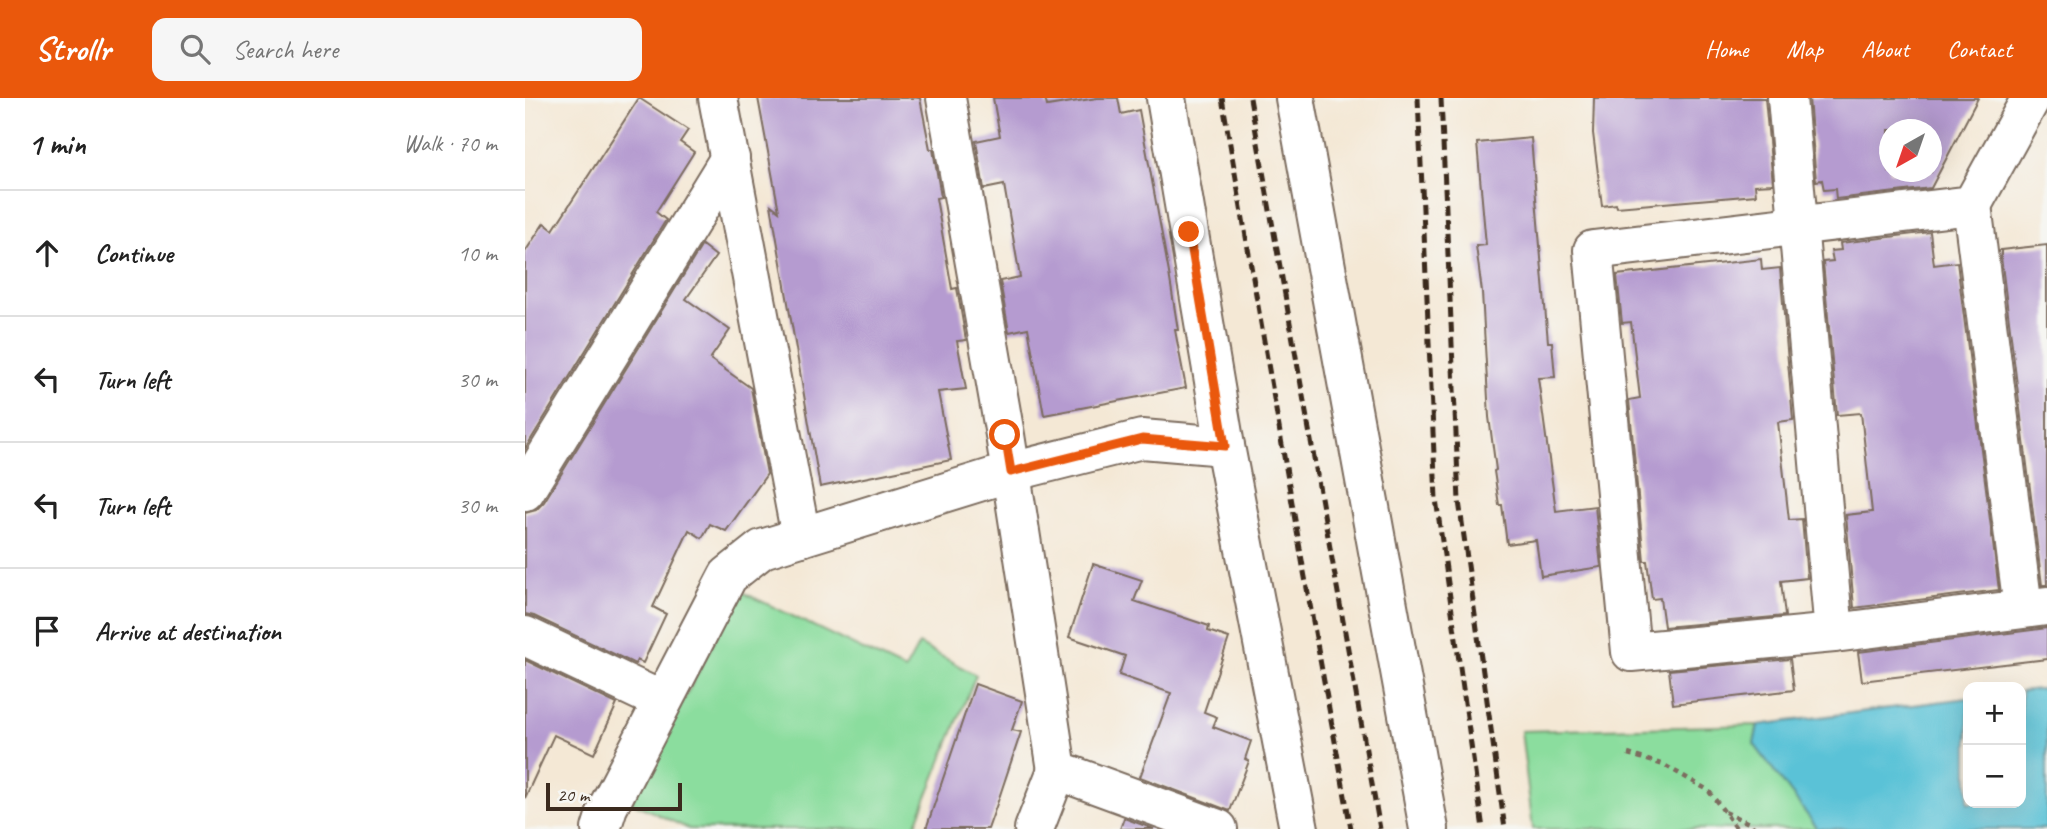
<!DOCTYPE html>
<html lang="en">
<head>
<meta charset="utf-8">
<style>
  body { margin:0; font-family:Caveat,sans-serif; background:#f6f6f6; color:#222 }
  .controls { position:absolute; right:21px; bottom:21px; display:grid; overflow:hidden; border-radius:14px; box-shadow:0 7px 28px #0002 }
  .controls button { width:63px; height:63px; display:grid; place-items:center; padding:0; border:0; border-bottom:2px solid #e0e0e0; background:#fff; color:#222; font:35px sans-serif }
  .compass { position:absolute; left:1354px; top:21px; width:63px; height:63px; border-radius:50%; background:#fff; box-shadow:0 7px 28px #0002; rotate:220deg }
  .scale { position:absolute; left:21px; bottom:18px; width:136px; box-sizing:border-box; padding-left:7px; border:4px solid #3b2a1e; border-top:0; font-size:19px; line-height:24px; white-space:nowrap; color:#3b2a1e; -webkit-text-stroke:5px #f6f6f2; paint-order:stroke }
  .stop { position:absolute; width:21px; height:21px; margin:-16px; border:5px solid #ea580c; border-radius:50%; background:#fff }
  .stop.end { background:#ea580c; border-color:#fff; box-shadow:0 2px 7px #0008 }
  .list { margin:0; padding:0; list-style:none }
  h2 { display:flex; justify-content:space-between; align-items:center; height:91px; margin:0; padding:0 28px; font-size:30px }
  h2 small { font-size:23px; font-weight:400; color:#767676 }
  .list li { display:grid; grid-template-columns:46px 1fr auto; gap:21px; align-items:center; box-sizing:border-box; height:126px; padding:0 28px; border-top:2px solid #e0e0e0 }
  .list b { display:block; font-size:26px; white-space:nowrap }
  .list em { font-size:23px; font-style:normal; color:#767676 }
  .icon { flex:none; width:38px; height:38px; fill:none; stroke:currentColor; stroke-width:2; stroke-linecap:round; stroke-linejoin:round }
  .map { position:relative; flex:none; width:1522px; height:731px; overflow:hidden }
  header { display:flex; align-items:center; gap:42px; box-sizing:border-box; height:98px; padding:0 35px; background:#ea580c; color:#fff }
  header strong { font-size:33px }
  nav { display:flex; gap:38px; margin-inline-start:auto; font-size:24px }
  .search { width:490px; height:63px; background:#f6f6f6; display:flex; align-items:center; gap:18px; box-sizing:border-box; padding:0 24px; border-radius:14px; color:#767676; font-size:26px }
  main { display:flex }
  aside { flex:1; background:#fff }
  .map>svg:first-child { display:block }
  .green { fill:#8bdd9e; stroke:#63845e; stroke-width:2 }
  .water { fill:#5ac2d7; stroke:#4a767a; stroke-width:2 }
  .building { fill:#b59bd0; fill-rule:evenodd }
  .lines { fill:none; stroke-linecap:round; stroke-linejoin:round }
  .minor-casing { stroke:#7c6c5e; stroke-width:42 }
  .path { stroke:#7c6c5e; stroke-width:4.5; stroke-dasharray:5 5; stroke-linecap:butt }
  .minor { stroke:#fff; stroke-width:38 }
  .rail { stroke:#3b2a1e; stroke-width:5; stroke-dasharray:10 5; stroke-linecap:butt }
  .route { stroke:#ea580c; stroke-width:9 }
</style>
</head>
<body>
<header>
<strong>Strollr</strong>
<div class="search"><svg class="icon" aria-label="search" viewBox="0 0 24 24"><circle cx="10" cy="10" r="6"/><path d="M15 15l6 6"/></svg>Search here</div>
<nav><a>Home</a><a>Map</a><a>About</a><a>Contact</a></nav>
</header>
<main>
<aside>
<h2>1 min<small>Walk · 70 m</small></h2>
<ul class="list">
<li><svg class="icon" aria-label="ahead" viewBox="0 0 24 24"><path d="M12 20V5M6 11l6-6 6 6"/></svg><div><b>Continue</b></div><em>10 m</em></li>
<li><svg class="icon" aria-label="left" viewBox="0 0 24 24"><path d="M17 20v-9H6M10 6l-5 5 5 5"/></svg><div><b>Turn left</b></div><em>30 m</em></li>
<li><svg class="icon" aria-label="left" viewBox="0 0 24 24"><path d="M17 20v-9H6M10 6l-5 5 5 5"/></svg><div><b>Turn left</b></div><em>30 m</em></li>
<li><svg class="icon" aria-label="arrive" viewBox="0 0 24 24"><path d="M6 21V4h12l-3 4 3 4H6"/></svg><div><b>Arrive at destination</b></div></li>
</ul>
</aside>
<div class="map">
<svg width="1522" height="731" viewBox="0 0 1522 731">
  <rect width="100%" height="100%" fill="#f6f6f2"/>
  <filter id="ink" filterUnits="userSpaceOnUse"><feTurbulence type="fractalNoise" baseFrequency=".0143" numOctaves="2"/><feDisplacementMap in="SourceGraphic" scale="14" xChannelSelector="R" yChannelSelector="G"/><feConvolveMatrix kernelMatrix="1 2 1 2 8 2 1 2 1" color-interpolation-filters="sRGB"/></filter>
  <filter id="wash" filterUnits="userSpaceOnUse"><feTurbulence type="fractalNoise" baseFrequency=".00686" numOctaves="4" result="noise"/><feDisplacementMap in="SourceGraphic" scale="28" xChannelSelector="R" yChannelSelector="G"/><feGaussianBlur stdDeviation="1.57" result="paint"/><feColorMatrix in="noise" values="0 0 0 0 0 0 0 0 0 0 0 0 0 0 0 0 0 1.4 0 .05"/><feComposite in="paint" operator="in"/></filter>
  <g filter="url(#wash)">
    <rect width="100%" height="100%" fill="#f4e8d5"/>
    <g class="green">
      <polygon points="215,493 380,572 394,546 451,577 389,731 164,731 106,704"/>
      <polygon points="1233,627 1229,646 1293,731 1008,731 996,633"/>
    </g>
    <polygon class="water" points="1522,590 1522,731 1293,731 1229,646 1233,627 1443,600 1443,705 1496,705 1496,593"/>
    <g id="blocks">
      <g class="building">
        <polygon points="114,0 163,32 155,44 169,54 131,114 141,122 0,351 0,154 19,125 28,132"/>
        <polygon points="233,0 395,0 405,51 408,51 416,99 411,100 427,191 432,190 441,242 432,243 441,291 413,294 426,362 295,389 246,107 254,113"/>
        <polygon points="468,0 520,0 522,8 572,0 593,0 596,16 614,12 644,175 653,232 650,232 661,290 519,317 503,230 484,234 475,183 495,179 479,87 459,91 451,43 475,38"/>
        <polygon points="1069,0 1240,0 1248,86 1230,87 1231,97 1092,109 1091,106 1077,108 1068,35"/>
        <path d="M1284,0H1453L1406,90L1311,101L1310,91L1299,92L1297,82L1291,83ZM1364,32H1406V74H1364Z"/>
        <polygon points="1006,40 1023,244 1027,244 1030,279 1013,280 1031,413 1070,408 1076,469 1016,478 1011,442 982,446 977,407 974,407 969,373 971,372 964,319 957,194 951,148 961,147 952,45"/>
        <polygon points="1405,134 1409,167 1432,164 1474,492 1329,510 1321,417 1347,414 1336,315 1312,317 1298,164 1308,163 1306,153 1316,152 1315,145"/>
        <polygon points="177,147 191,158 161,201 205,232 185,261 226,290 242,376 201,433 185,426 177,440 164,432 128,509 141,516 118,565 112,562 110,566 9,518 0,516 0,415 11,412 19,404"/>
        <polygon points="1522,147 1522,487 1517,487 1476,159 1476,152"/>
        <polygon points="1236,161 1237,172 1255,170 1268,322 1253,324 1264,422 1277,421 1282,480 1256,483 1260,518 1139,529 1135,500 1127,501 1122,463 1119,463 1104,302 1115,300 1106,224 1097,225 1092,177"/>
        <polygon points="568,466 617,482 609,503 684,528 683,533 704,540 679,614 692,619 688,629 726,643 720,661 724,663 705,713 615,679 646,595 594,577 600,558 544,539"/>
        <polygon points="1522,530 1522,561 1337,583 1333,554"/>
        <polygon points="1265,561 1269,592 1148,606 1144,572"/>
        <polygon points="0,562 92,606 69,656 29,637 0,700"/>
        <polygon points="450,586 497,603 487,632 496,634 473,703 463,731 401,731"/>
        <polygon points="599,720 629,731 595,731"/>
      </g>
    </g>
  </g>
  <g filter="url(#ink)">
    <use href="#blocks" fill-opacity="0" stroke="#7c6c5e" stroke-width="2"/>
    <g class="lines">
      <g class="minor-casing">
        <g id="minor">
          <polyline points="193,0 276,439"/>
          <polyline points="421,0 480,337 532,672 693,731"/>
          <polyline points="641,0 700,348 774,731"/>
          <polyline points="770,0 904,731"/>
          <polyline points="1262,0 1309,535"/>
          <polyline points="1506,0 1447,107 1068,152 1106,554 1309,535 1522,508"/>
          <polyline points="1447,107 1498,510"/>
          <polyline points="0,393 205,60"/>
          <polyline points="0,538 137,603"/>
          <polyline points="76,731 83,709 203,478 237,451 486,374 617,341 700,348"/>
          <polyline points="509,731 532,672"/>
        </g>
      </g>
      <g class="path">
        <polyline points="1103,656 1139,667 1183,692 1212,731"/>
        <polyline points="1200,714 1226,726 1230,731"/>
      </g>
      <use href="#minor" class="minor"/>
      <g class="rail">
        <polyline points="697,0 779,474 826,731"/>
        <polyline points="725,0 855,731"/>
        <polyline points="893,0 911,401 958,731"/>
        <polyline points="916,0 934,403 980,731"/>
      </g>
    </g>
  </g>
  <g class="lines" filter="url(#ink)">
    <polyline class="route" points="480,337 486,374 617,341 700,348 664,134"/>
  </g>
</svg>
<div class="controls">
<button>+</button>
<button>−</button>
</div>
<svg class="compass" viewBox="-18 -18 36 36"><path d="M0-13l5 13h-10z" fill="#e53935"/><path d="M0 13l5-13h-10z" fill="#767676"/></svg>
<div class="scale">20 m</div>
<div class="stop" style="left:480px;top:337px"></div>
<div class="stop end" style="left:664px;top:134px"></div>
</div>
</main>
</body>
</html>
